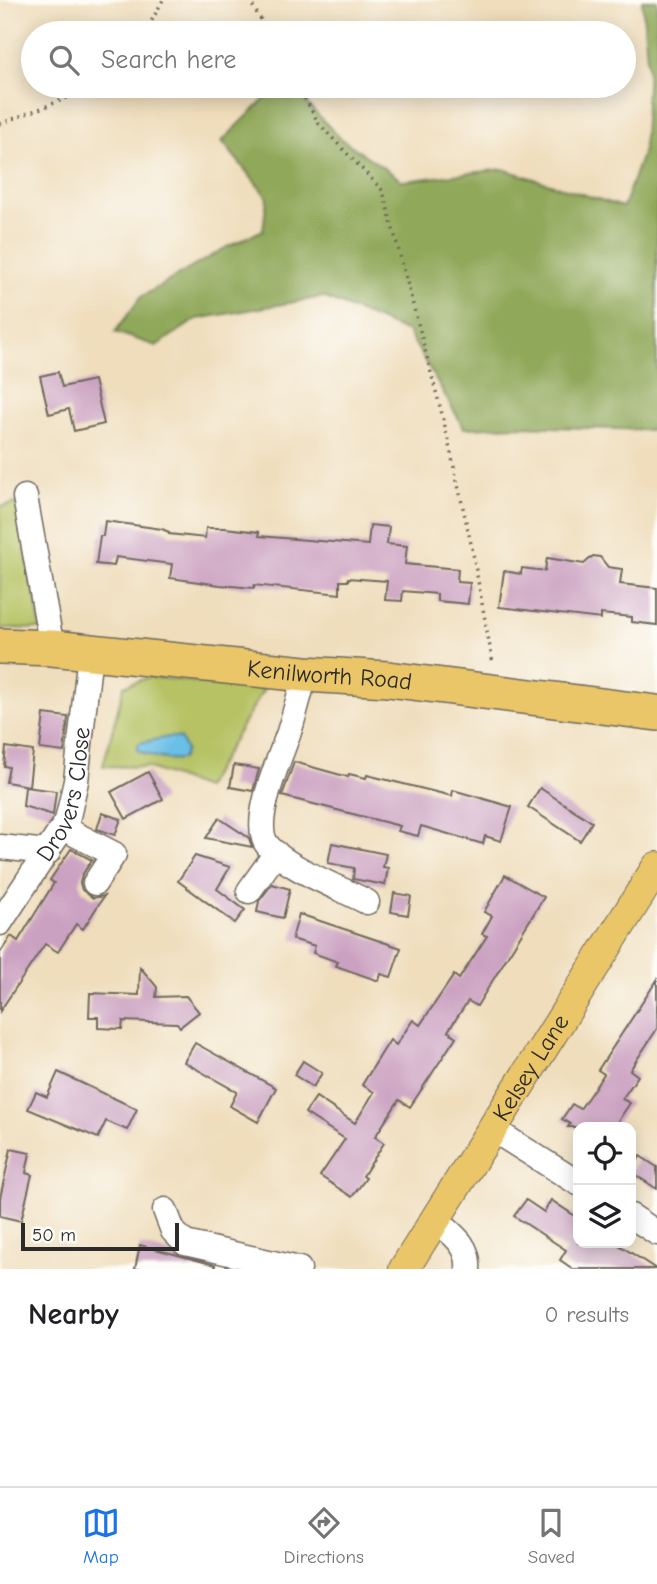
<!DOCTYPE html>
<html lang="en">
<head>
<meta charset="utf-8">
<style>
  body { margin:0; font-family:"Comic Neue",sans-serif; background:#f2f2f2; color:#202124 }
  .controls { position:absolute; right:21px; bottom:21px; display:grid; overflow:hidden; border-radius:14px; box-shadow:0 4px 18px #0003 }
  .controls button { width:63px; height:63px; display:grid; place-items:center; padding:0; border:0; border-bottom:2px solid #e0e0e0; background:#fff; color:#202124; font:35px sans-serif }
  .scale { position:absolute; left:21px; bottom:18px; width:158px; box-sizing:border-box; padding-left:7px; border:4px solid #2b2b2b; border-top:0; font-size:19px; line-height:24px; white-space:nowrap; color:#2b2b2b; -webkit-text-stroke:5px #fdfcf7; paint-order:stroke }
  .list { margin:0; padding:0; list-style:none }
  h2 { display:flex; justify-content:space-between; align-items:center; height:91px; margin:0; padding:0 28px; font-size:30px }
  h2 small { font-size:23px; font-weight:400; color:#757577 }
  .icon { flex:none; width:38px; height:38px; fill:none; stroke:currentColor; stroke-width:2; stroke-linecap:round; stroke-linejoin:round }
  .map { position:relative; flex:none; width:657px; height:1269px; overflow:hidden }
  .search { position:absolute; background:#fff; box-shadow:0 4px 18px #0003; left:21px; right:21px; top:21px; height:77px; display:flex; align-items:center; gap:18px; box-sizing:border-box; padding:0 24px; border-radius:38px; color:#757577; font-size:26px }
  .sheet { height:217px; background:#fff }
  nav { display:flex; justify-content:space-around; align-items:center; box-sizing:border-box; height:98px; border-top:2px solid #e0e0e0; background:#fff; font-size:19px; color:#757577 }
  nav a { display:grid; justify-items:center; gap:4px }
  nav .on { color:#1a73e8 }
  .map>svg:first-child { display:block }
  .green { fill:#b6c264; stroke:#707648; stroke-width:2 }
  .forest { fill:#90a85a; stroke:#5e6a42; stroke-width:2 }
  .water { fill:#6abfe7; stroke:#4a7589; stroke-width:2 }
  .building { fill:#cba1c1 }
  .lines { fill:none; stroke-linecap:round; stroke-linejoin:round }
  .minor-casing { stroke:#70695d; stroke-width:27 }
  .major-casing { stroke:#70695d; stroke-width:32 }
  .highway-casing { stroke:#70695d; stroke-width:38 }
  .path { stroke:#70695d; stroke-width:3.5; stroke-dasharray:2 5; stroke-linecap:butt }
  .minor { stroke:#fff; stroke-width:24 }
  .major { stroke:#eac669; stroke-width:30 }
  .highway { stroke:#eac669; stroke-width:35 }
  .labels { text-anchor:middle; stroke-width:7; stroke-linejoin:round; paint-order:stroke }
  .street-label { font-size:24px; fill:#2b2b2b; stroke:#fdfcf7 }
</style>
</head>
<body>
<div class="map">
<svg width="657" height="1269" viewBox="0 0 657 1269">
  <rect width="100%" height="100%" fill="#fdfcf7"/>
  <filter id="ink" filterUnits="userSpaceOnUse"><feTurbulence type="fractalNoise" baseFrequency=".0143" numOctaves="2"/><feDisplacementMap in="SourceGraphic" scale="14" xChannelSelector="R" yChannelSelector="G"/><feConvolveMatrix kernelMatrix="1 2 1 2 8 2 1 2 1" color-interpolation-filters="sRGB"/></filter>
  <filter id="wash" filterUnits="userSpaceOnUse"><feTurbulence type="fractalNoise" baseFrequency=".00686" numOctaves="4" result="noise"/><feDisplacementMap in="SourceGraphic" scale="28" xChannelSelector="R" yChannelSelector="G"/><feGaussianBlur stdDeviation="1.57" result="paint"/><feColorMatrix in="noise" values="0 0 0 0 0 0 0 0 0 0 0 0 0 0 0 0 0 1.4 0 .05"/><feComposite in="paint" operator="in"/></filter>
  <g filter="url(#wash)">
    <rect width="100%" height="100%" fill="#efddbb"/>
    <g class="green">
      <polygon points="16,503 41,629 0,628 0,507"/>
      <polygon points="149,677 264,689 205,788 147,767 103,766 124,686"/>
    </g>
    <polygon class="forest" points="642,0 657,0 657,423 650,430 519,426 464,428 408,332 323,297 197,319 156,346 115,332 141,297 227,247 263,230 267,197 222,141 278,86 290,86 340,138 403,181 503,169 623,207 643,152 648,71"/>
    <path class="water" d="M169,737L180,738L186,750L182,759C165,761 151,757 137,750L139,743Z"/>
    <g id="blocks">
      <g class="building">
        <polygon points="58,372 62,387 94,380 104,424 74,431 69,409 49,414 40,376"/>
        <polygon points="105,521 162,529 169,532 169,534 205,538 206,528 225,528 259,532 259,536 368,545 370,525 389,527 387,544 407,546 405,564 458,569 457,582 470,583 468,604 437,601 437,594 403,591 402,601 385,600 387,581 348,578 348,581 340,581 340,594 254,585 254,588 220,585 170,578 172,564 116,557 114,566 96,564 100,536 103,536"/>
        <polygon points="593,556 600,557 608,567 622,569 620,584 657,588 657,625 632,622 632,617 601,614 601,619 499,607 504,571 521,574 522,568 545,571 547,558 584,564"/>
        <polygon points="44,714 68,717 64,752 40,749"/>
        <polygon points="6,747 33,751 29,786 6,782 9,767 4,766"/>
        <polygon points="294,762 348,777 349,774 366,778 367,775 452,796 453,790 512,807 501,841 485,836 483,844 421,826 418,836 398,831 400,826 282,796"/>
        <polygon points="234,765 259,769 253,791 230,787"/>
        <polygon points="148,772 163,799 126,819 111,792"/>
        <polygon points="25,787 56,791 53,815 23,806"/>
        <polygon points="540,788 592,822 580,841 528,807"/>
        <polygon points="102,813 121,819 115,835 97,829"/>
        <polygon points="219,818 249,838 252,847 206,838"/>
        <polygon points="332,843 386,854 383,867 388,868 385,885 353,879 354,868 328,863"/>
        <polygon points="71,849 92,860 82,875 80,883 82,890 93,898 104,896 83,929 76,924 58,952 45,944 0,1011 0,953 11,936 18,941 54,883 50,880"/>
        <polygon points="195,856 230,867 217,889 245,910 235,923 178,881"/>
        <polygon points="505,875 544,897 477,1006 468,1001 448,1031 456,1037 410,1107 399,1100 375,1137 384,1143 363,1176 366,1178 352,1197 320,1176 345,1139 305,1113 316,1097 355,1123 374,1092 362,1085 390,1040 396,1045 413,1020 420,1025 454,975 459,979 487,936 482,934 492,916 484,912"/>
        <polygon points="272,884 290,889 283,918 257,912 259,901"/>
        <polygon points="394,893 411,896 408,915 391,912"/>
        <polygon points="299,914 401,948 391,977 381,974 379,981 336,966 338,962 313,953 315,946 292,939"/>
        <polygon points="140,967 157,987 156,997 186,996 199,1012 180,1027 177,1023 123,1021 122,1029 98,1028 98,1017 89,1017 90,993 139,995"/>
        <polygon points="657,980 657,1029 630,1070 638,1076 622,1099 630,1103 614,1127 568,1127 570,1124 562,1119 572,1104 580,1109 604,1074 598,1070"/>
        <polygon points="195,1043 276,1088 258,1122 230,1106 237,1092 184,1062"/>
        <polygon points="303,1061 322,1073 313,1087 294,1075"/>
        <polygon points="58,1072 137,1109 127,1130 106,1121 98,1138 28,1109 36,1092 47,1097"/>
        <polygon points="11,1149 30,1153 26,1173 32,1175 21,1221 0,1216 0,1198"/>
        <polygon points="640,1156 657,1167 657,1189 631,1172"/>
        <polygon points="526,1200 544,1212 551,1200 578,1218 578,1243 616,1243 656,1269 573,1269 560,1260 566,1250 514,1216"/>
        <polygon points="140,1245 215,1265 215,1269 135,1269"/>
      </g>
    </g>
  </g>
  <g filter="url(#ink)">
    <use href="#blocks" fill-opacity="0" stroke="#70695d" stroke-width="2"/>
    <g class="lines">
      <g class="minor-casing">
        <g id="minor">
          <polyline points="25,497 52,648"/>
          <path d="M305,674C300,693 295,713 289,732C281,756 249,824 268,846C287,868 340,888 367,902"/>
          <polyline points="63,828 114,854 95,883"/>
          <polyline points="0,847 48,852"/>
          <polyline points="249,891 276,853"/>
          <path id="s1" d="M0,923L67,821L76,781L90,653"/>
          <polyline points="492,1129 578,1183"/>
          <polyline points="165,1210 173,1231 185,1243 299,1269"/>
          <polyline points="631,1216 657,1233"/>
          <path d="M435,1219C452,1234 470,1245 468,1269"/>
        </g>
      </g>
      <g class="major-casing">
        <g id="major">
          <path id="s2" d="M404,1269L657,867"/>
        </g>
      </g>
      <g class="highway-casing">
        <g id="highway">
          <path id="s3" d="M0,646L52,648L305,674L388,679L657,713"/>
        </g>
      </g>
      <g class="path">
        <polyline points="249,0 269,33"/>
        <polyline points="145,33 163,0"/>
        <polyline points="298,86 319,124 383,191 443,418 472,548 493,664"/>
        <polyline points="0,124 98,86"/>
      </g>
      <use href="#minor" class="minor"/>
      <use href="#major" class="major"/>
      <use href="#highway" class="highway"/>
    </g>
  </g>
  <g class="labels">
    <g class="street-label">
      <text dy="8" stroke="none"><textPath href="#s3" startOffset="331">Kenilworth Road</textPath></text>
      <text dy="8" stroke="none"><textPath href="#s1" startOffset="147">Drovers Close</textPath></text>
      <text dy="8" stroke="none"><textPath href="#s2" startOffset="238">Kelsey Lane</textPath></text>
    </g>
  </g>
</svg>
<div class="controls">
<button><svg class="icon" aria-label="locate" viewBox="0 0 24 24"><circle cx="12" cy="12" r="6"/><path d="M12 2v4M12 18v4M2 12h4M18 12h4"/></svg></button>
<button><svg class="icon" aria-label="layers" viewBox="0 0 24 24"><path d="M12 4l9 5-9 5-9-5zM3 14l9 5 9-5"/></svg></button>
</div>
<div class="scale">50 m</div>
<div class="search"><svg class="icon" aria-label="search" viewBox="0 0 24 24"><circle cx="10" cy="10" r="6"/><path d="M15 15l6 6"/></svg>Search here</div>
</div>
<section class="sheet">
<h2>Nearby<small>0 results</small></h2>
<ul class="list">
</ul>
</section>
<nav>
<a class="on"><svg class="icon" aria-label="map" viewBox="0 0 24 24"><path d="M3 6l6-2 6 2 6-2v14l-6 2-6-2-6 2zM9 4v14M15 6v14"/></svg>Map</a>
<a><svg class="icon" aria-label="directions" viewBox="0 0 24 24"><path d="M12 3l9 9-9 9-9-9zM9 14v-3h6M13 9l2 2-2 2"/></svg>Directions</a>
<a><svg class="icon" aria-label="saved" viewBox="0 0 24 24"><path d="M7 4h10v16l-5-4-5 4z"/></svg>Saved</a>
</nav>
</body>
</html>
